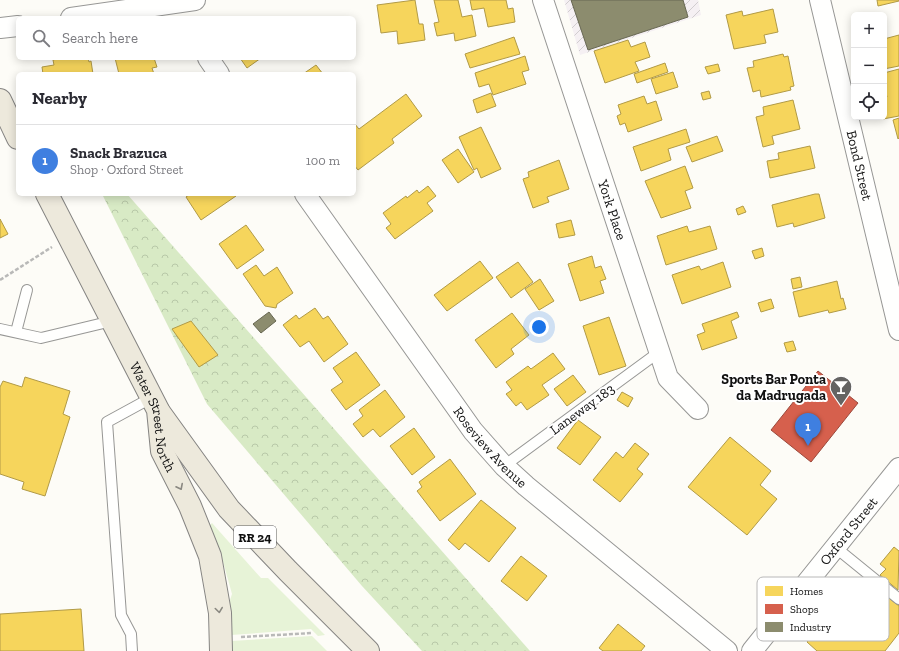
<!DOCTYPE html>
<html lang="en">
<head>
<meta charset="utf-8">
<style>
  body { margin:0; font-family:"Zilla Slab",serif; background:#f2f2f3; color:#2b2b33 }
  .controls { position:absolute; right:12px; top:12px; display:grid; overflow:hidden; border-radius:6px; box-shadow:0 2px 10px #0003 }
  .controls button { width:36px; height:36px; display:grid; place-items:center; padding:0; border:0; border-bottom:1px solid #e1e1e2; background:#fff; color:#2b2b33; font:20px sans-serif }
  .you { position:absolute; left:539px; top:327px; width:14px; height:14px; margin:-10px; border:3px solid #fff; border-radius:50%; background:#1a73e8; box-shadow:0 0 0 6px #1a73e833 }
  .badge { display:grid; place-items:center; width:26px; height:26px; border-radius:50%; background:#0f766e; color:#fff; font-size:13px; font-weight:700 }
  .pin { position:absolute; translate:-50% -33px; filter:drop-shadow(0 1px 2px #0008) }
  .pin::after { content:''; position:absolute; top:21px; width:14px; height:12px; background:inherit; clip-path:polygon(0 0,100% 0,50% 100%) }
  .list { margin:0; padding:0; list-style:none }
  h2 { display:flex; justify-content:space-between; align-items:center; height:52px; margin:0; padding:0 16px; font-size:17px }
  h2 small { font-size:13px; font-weight:400; color:#7c7c81 }
  .list li { display:grid; grid-template-columns:26px 1fr auto; gap:12px; align-items:center; box-sizing:border-box; height:72px; padding:0 16px; border-top:1px solid #e1e1e2 }
  .list b { display:block; font-size:15px; white-space:nowrap }
  .list p { margin:0; font-size:13px; white-space:nowrap; color:#7c7c81 }
  .list em { font-size:13px; font-style:normal; color:#7c7c81 }
  .icon { flex:none; width:22px; height:22px; fill:none; stroke:currentColor; stroke-width:2; stroke-linecap:round; stroke-linejoin:round }
  .map { position:relative; flex:none; width:899px; height:651px; overflow:hidden }
  .search { position:absolute; background:#fff; box-shadow:0 2px 10px #0003; left:16px; top:16px; width:340px; height:44px; display:flex; align-items:center; gap:10px; box-sizing:border-box; padding:0 14px; border-radius:6px; color:#7c7c81; font-size:15px }
  .panel { position:absolute; background:#fff; box-shadow:0 2px 10px #0003; left:16px; top:72px; width:340px; height:124px; border-radius:6px }
  .map>svg:first-child { display:block }
  .industrial { fill:url(#industrial-furrows) }
  .grass { fill:#e7f3d7 }
  .forest { fill:url(#forest-crowns) }
  .homes { fill:#f6d55c; stroke:#b19a46 }
  .shops { fill:#d6604d; stroke:#9b483b }
  .industry { fill:#8c8c6e; stroke:#676752 }
  .lines { fill:none; stroke-linecap:round; stroke-linejoin:round }
  .service-casing { stroke:#979795; stroke-width:12 }
  .minor-casing { stroke:#979795; stroke-width:22 }
  .primary-casing { stroke:#858482; stroke-width:24 }
  .path { stroke:#b9b9b8; stroke-width:2.5; stroke-dasharray:4 2; stroke-linecap:butt }
  .service { stroke:#fffffe; stroke-width:10 }
  .minor { stroke:#fffffe; stroke-width:20 }
  .primary { stroke:#ede9dc; stroke-width:22 }
  .oneway { stroke:#8a8881 }
  .labels { text-anchor:middle; stroke-width:4; stroke-linejoin:round; paint-order:stroke }
  .shield { fill:#fff; stroke:#585858; stroke-width:1 }
  .shield-label { font-size:13px; font-weight:bold; fill:#111 }
  .street-label { font-size:14px; fill:#111; stroke:#fff }
  .poi-label { font-size:14px; font-weight:bold; fill:#111; stroke:#fff; text-anchor:end }
  .key { fill:#fff; stroke:#b8b8b8; stroke-width:1 }
  .key-label { font-size:11px; fill:#111 }
</style>
</head>
<body>
<div class="map">
<svg width="899" height="651" viewBox="0 0 899 651">
  <defs>
    <pattern id="industrial-furrows" width="10" height="10" patternUnits="userSpaceOnUse"><rect width="10" height="10" fill="#f5f0f3"/><path d="M-1 1l2-2M0 10L10 0M9 11l2-2" fill="none" stroke="#d1cdcf"/></pattern>
    <pattern id="forest-crowns" width="20" height="18" patternUnits="userSpaceOnUse"><rect width="20" height="18" fill="#d8eac5"/><path d="M2 6a3 3 0 1 1 6 0M12 15a3 3 0 1 1 6 0" fill="none" stroke="#b8c8a8"/></pattern>
  </defs>
  <rect width="100%" height="100%" fill="#fdfcf7"/>
  <polygon class="industrial" points="564,0 698,0 701,15 580,55"/>
  <g class="grass">
    <polygon points="212,523 261,578 268,578 325,635 318,636 311,629 231,635 228,606 232,594 222,558 209,526"/>
    <polygon points="312,636 327,651 230,651 231,641"/>
  </g>
  <polygon class="forest" points="102,194 127,194 530,651 422,651 362,586 207,404"/>
  <g class="homes">
    <polygon points="415,0 419,24 423,24 425,40 398,44 397,31 381,33 377,5"/>
    <polygon points="434,0 458,0 462,17 472,15 476,36 455,41 454,33 437,36 434,23 439,22"/>
    <polygon points="470,0 506,0 508,9 513,8 515,22 488,27 484,8 472,10"/>
    <polygon points="877,0 899,0 899,1 878,6"/>
    <polygon points="773,9 778,32 764,35 766,43 734,49 726,15 742,11 743,16"/>
    <polygon points="899,35 899,66 884,69 884,39"/>
    <polygon points="514,37 520,54 470,68 465,54"/>
    <polygon points="628,40 631,47 645,42 650,57 635,62 639,71 605,83 594,51"/>
    <polygon points="783,54 784,57 788,56 794,86 790,87 791,90 761,97 760,90 753,92 747,68 754,67 753,61"/>
    <polygon points="525,56 529,70 522,72 526,84 493,95 489,84 479,87 475,73"/>
    <polygon points="61,58 88,58 89,62 91,61 93,74 43,74 42,67 54,65 53,60"/>
    <polygon points="115,58 154,58 157,67 152,68 154,74 119,74"/>
    <polygon points="240,58 261,58 247,68"/>
    <polygon points="665,63 668,72 637,83 634,74"/>
    <polygon points="718,64 720,71 708,74 705,67"/>
    <polygon points="316,65 323,74 303,74"/>
    <polygon points="899,69 899,116 883,119 884,97 887,97 884,86 884,73"/>
    <polygon points="673,72 678,87 656,94 651,79"/>
    <polygon points="709,91 711,98 703,100 701,93"/>
    <polygon points="491,93 496,106 477,113 473,100"/>
    <polygon points="406,94 422,116 392,139 394,143 358,170 354,165 354,123 359,129"/>
    <polygon points="644,96 647,104 656,101 662,120 628,132 625,123 620,125 617,116 621,114 618,105"/>
    <polygon points="793,100 800,129 772,136 774,144 763,147 756,117 764,115 763,107"/>
    <polygon points="899,118 899,138 898,139 893,120"/>
    <polygon points="481,127 501,169 481,178 477,168 474,170 459,137"/>
    <polygon points="686,129 690,142 668,149 671,160 641,171 633,147"/>
    <polygon points="717,136 723,151 692,162 686,147"/>
    <polygon points="810,146 815,168 770,178 767,161 779,159 778,153"/>
    <polygon points="458,149 474,172 458,183 442,160"/>
    <polygon points="559,160 569,189 547,197 549,202 533,208 523,179 529,177 528,172"/>
    <polygon points="685,166 693,188 685,191 691,208 661,218 645,181"/>
    <polygon points="428,186 436,196 427,203 433,211 395,239 386,228 391,224 383,213 406,196 407,198 417,190 419,193"/>
    <polygon points="190,194 234,194 236,196 201,220 186,197"/>
    <polygon points="815,194 819,194 825,218 794,227 793,223 777,227 772,205"/>
    <polygon points="743,206 746,212 738,215 736,209"/>
    <polygon points="0,219 8,234 0,238"/>
    <polygon points="571,220 575,235 559,238 556,224"/>
    <polygon points="246,225 264,250 237,269 219,244"/>
    <polygon points="687,226 689,232 710,226 717,249 666,265 657,236"/>
    <polygon points="762,248 764,256 755,259 752,251"/>
    <polygon points="592,256 595,268 601,266 606,279 600,281 604,293 580,301 568,264"/>
    <polygon points="480,261 493,278 447,311 434,295"/>
    <polygon points="518,262 533,282 511,298 496,277"/>
    <polygon points="723,262 731,287 682,304 672,275 699,266 701,270"/>
    <polygon points="256,265 264,276 277,267 293,293 277,304 276,308 265,306 243,274"/>
    <polygon points="800,277 802,287 793,289 791,279"/>
    <polygon points="540,279 554,301 539,310 525,289"/>
    <polygon points="837,281 841,299 843,298 846,309 829,313 828,310 799,317 793,292"/>
    <polygon points="771,299 774,308 761,312 758,303"/>
    <polygon points="315,308 323,319 328,316 348,344 324,362 309,341 300,347 283,325 296,315 299,319"/>
    <polygon points="737,312 739,317 731,321 737,338 702,350 697,335 705,332 702,324"/>
    <polygon points="512,313 529,335 511,349 514,354 496,368 475,340"/>
    <polygon points="609,317 626,366 599,375 583,326"/>
    <polygon points="191,321 218,355 199,367 172,329"/>
    <polygon points="793,341 796,350 787,352 784,343"/>
    <polygon points="356,352 380,385 346,410 331,390 343,382 333,368"/>
    <polygon points="553,353 565,369 542,385 549,395 527,410 521,402 516,406 506,394 512,390 506,382 528,366 531,369"/>
    <polygon points="573,375 586,392 567,406 554,389"/>
    <polygon points="25,377 70,391 63,414 70,417 45,496 22,489 24,482 0,474 0,387 3,381 22,387"/>
    <polygon points="385,390 405,417 380,437 373,429 363,437 353,424 363,416 359,410"/>
    <polygon points="622,392 633,398 628,407 617,400"/>
    <polygon points="578,420 601,437 580,465 557,448"/>
    <polygon points="414,428 435,457 412,475 390,446"/>
    <polygon points="730,437 771,471 760,485 777,499 747,535 688,487"/>
    <polygon points="635,443 649,454 637,469 643,474 620,502 593,480 616,452 623,458"/>
    <polygon points="450,459 476,494 440,521 417,491 422,487 419,482"/>
    <polygon points="481,500 516,528 489,562 465,543 459,550 448,540"/>
    <polygon points="894,547 899,551 898,590 880,575 886,569 880,564"/>
    <polygon points="521,556 547,576 527,601 501,581"/>
    <polygon points="867,581 899,606 899,633 885,651 817,651 807,642 833,610 834,611 838,607 843,611"/>
    <polygon points="81,609 84,651 0,651 0,614"/>
    <polygon points="618,624 645,646 641,651 603,651 599,648"/>
  </g>
  <polygon class="shops" points="818,371 858,403 811,462 771,430"/>
  <g class="industry">
    <polygon points="571,0 683,0 688,17 588,50"/>
    <polygon points="269,312 276,321 261,333 253,324"/>
  </g>
  <g class="lines">
    <g class="service-casing">
      <g id="service">
        <polyline points="0,329 41,338 112,321"/>
        <polyline points="16,332 27,290"/>
        <polyline points="504,466 659,352"/>
        <polyline points="835,547 899,599"/>
        <polyline points="132,651 131,634 121,615 107,422 151,398"/>
      </g>
    </g>
    <g class="minor-casing">
      <g id="minor">
        <path id="s1" d="M543,0L668,378L698,409"/>
        <path id="s2" d="M820,0L899,330"/>
        <polyline points="71,18 195,0"/>
        <polyline points="0,28 18,26"/>
        <polyline points="208,58 219,74"/>
        <path id="s3" d="M305,194L473,431L504,466L526,486L727,651"/>
        <path id="s4" d="M752,651L899,468"/>
      </g>
    </g>
    <g class="primary-casing">
      <g id="primary">
        <polyline points="0,100 18,138"/>
        <path id="s5" d="M47,194L158,410L162,451L190,506L210,556L220,613L221,651"/>
        <polyline points="159,412 229,509 288,571 368,651"/>
      </g>
    </g>
    <g class="path">
      <polyline points="0,280 52,247"/>
      <polyline points="241,637 312,633"/>
    </g>
    <use href="#service" class="service"/>
    <use href="#minor" class="minor"/>
    <use href="#primary" class="primary"/>
  </g>
  <defs><path id="oneway-chevron" d="M-2-3.5L2.5 0L-2 3.5" fill="none" stroke-width="1.6" stroke-linecap="round" stroke-linejoin="round"/></defs>
  <g class="oneway">
    <use href="#oneway-chevron" transform="translate(180 487) rotate(63)"/>
    <use href="#oneway-chevron" transform="translate(219 610) rotate(82)"/>
  </g>
  <defs>
    <g id="bar-pin" transform="scale(1.15)"><path d="M0 17L-7.5 6A9.5 9.5 0 1 1 7.5 6Z" fill="#646362" stroke="#fff"/><path d="M-6-5H6L.8 .8V4.5H3.5V6h-7V4.5H-.8V.8Z" fill="#fff"/></g>
  </defs>
  <g fill-rule="evenodd">
    <use href="#bar-pin" x="841" y="387"/>
  </g>
  <g class="labels">
    <rect class="shield" x="234" y="526" width="42" height="22" rx="3"/>
    <g class="shield-label">
      <text x="255" y="542">RR 24</text>
    </g>
    <g class="street-label">
      <text dy="5" stroke="none"><textPath href="#s2" startOffset="170">Bond Street</textPath></text>
      <text dy="5" stroke="none"><textPath href="#s1" startOffset="221">York Place</textPath></text>
      <text transform="translate(582 409) rotate(-36)" y="5">Laneway 183</text>
      <text dy="5" stroke="none"><textPath href="#s5" startOffset="248">Water Street North</textPath></text>
      <text dy="5" stroke="none"><textPath href="#s3" startOffset="314">Roseview Avenue</textPath></text>
      <text dy="5" stroke="none"><textPath href="#s4" startOffset="154">Oxford Street</textPath></text>
    </g>
    <g class="poi-label">
      <text x="826" y="384">Sports Bar Ponta<tspan x="826" dy="16">da Madrugada</tspan></text>
    </g>
  </g>
  <rect x="757" y="577" width="132" height="64" rx="6" class="key"/>
  <rect x="765" y="586" width="18" height="10" fill="#f6d55c"/>
  <rect x="765" y="604" width="18" height="10" fill="#d6604d"/>
  <rect x="765" y="622" width="18" height="10" fill="#8c8c6e"/>
  <g class="key-label">
    <text x="790" y="595">Homes</text>
    <text x="790" y="613">Shops</text>
    <text x="790" y="631">Industry</text>
  </g>
</svg>
<div class="controls">
<button>+</button>
<button>−</button>
<button><svg class="icon" aria-label="locate" viewBox="0 0 24 24"><circle cx="12" cy="12" r="6"/><path d="M12 2v4M12 18v4M2 12h4M18 12h4"/></svg></button>
</div>
<div class="you"></div>
<div class="pin badge" style="left:808px;top:446px;background:#3f7fe0">1</div>
<div class="search"><svg class="icon" aria-label="search" viewBox="0 0 24 24"><circle cx="10" cy="10" r="6"/><path d="M15 15l6 6"/></svg>Search here</div>
<section class="panel">
<h2>Nearby<small></small></h2>
<ul class="list">
<li><span class="badge" style="background:#3f7fe0">1</span><div><b>Snack Brazuca</b><p>Shop · Oxford Street</p></div><em>100 m</em></li>
</ul>
</section>
</div>
</body>
</html>
